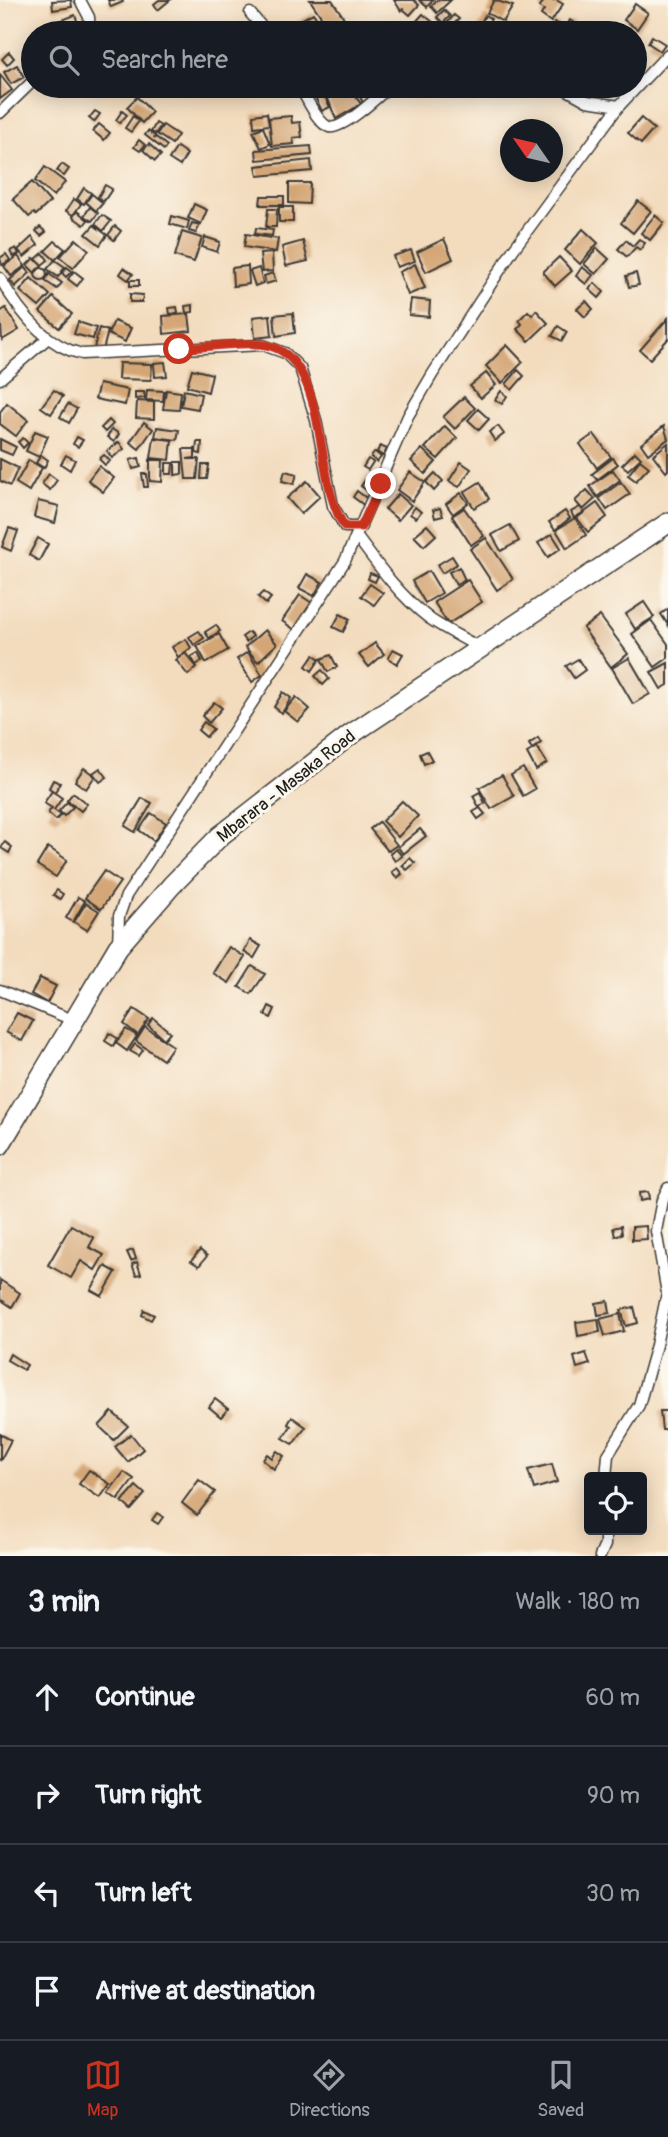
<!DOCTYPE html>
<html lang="en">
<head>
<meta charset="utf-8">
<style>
  body { margin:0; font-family:Pangolin,sans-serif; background:#20242c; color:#f1f3f6 }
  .controls { position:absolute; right:21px; bottom:21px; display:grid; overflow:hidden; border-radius:7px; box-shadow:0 4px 18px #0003 }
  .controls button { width:63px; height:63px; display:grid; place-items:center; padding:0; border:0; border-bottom:2px solid #363941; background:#171b24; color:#f1f3f6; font:35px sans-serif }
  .compass { position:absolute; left:500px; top:119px; width:63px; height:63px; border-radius:50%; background:#171b24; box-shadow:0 4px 18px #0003; rotate:304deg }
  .stop { position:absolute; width:21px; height:21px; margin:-16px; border:5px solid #c8321e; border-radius:50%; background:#fff }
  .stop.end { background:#c8321e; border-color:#fff; box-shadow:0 2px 7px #0008 }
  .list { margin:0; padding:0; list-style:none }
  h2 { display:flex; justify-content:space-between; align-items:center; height:91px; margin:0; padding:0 28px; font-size:30px }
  h2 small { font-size:23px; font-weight:400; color:#9ea1a6 }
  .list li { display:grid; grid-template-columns:46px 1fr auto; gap:21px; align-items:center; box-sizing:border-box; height:98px; padding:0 28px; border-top:2px solid #363941 }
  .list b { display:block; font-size:26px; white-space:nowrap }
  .list em { font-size:23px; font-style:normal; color:#9ea1a6 }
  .icon { flex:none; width:38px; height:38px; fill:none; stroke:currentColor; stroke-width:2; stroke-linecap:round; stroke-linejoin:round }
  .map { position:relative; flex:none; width:668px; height:1556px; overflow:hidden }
  .search { position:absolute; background:#171b24; box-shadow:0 4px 18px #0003; left:21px; right:21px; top:21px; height:77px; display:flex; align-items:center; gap:18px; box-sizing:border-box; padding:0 24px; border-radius:38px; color:#9ea1a6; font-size:26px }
  .sheet { height:483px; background:#171b24 }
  nav { display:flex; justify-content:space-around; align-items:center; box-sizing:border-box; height:98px; border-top:2px solid #363941; background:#171b24; font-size:19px; color:#9ea1a6 }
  nav a { display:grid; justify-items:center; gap:4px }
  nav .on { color:#c8321e }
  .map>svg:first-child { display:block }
  .building { fill:#d4a574 }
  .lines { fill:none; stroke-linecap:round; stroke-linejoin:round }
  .minor-casing { stroke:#3c3934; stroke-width:13 }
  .trunk-casing { stroke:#3c3934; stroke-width:22 }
  .minor { stroke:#fff; stroke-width:10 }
  .trunk { stroke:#fff; stroke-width:19 }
  .route { stroke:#c8321e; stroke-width:9 }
  .labels { text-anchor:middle; stroke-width:6; stroke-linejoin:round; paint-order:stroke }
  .street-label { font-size:18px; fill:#1c1c1c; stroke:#fbf7ec }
</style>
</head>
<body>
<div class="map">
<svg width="668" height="1556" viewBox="0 0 668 1556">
  <rect width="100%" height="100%" fill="#fbf7ec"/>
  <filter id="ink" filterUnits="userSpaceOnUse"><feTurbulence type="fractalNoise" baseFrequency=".0143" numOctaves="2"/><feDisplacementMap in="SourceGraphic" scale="14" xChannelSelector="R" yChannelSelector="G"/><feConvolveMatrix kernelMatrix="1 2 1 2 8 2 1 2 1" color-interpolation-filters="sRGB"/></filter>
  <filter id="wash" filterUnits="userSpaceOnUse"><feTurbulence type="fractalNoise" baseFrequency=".00686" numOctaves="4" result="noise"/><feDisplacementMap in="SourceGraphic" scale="28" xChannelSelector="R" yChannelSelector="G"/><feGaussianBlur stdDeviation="1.57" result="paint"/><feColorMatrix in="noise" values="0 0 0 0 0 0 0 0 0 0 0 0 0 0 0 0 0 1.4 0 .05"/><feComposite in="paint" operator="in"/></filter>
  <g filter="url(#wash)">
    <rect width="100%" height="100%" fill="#f3dcbe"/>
    <g id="blocks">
      <g class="building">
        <polygon points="71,0 72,7 53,10 52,1"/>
        <polygon points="108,0 122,0 123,2 111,7"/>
        <polygon points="159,0 170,0 158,10 154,4"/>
        <polygon points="310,0 332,0 344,18 329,28"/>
        <polygon points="394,0 414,0 419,5 410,15 403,9 401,11"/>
        <polygon points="419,0 433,0 427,7"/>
        <polygon points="437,0 451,0 437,13 431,6"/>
        <polygon points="494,0 513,6 503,22 487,13"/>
        <polygon points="545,0 556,0 563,4 551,22 541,15 544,10 539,7"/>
        <polygon points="635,4 648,13 637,29 624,20"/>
        <polygon points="444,10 450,16 443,23 437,17"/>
        <polygon points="313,13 326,32 294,33 293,24"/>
        <polygon points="423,14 440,28 436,33 415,31 419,27 414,24"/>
        <polygon points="75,15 80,29 61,33 57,22"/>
        <polygon points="454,15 459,19 444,33 441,30"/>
        <polygon points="485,15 491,19 484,31 478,28"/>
        <polygon points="570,20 577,25 571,33 563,33"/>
        <polygon points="555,22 563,27 559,32 552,27"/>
        <polygon points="652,36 665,44 660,51 648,43"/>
        <polygon points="9,52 14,58 7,65 2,59"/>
        <polygon points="17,65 24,77 11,84 4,72"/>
        <polygon points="0,75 12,90 0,99"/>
        <polygon points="316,86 332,86 315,94 312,88"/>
        <polygon points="338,86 348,86 361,104 336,119 325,92"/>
        <polygon points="355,86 365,86 371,99 363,103"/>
        <polygon points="323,93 330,107 322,111 315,97"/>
        <polygon points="137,97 152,112 142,123 127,107"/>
        <polygon points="95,111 100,114 94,122 89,118"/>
        <polygon points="122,111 127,115 120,123 116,120"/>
        <polygon points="267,113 269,125 254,127 253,115"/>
        <polygon points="133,116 139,121 131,132 125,128"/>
        <polygon points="291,116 292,123 300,122 302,137 293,138 294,144 272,146 269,118"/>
        <polygon points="641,118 654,129 641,144 628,133"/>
        <polygon points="156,123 161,126 155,134 151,132"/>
        <polygon points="99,124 110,133 104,140 93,131"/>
        <polygon points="163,125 178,135 172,144 157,134"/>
        <polygon points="263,127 270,144 261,148 253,131"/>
        <polygon points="148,131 155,136 154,139 156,137 167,146 164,150 145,135"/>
        <polygon points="139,140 145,145 140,151 134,147"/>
        <polygon points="149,144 161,155 155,161 143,150"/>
        <polygon points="311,146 312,155 257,160 256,150"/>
        <polygon points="177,147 187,154 180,166 169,159"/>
        <polygon points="311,160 312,171 258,176 256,166"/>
        <polygon points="62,164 69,169 64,176 57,171"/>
        <polygon points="45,167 65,182 54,196 35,181"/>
        <polygon points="32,182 50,202 36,215 34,213 29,217 13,199"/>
        <polygon points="289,183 310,183 309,204 289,203"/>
        <polygon points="105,185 112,189 104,201 98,197"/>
        <polygon points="84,188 91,193 84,204 77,199"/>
        <polygon points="92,194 103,203 96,211 86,202"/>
        <polygon points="261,196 284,196 284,205 260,205"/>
        <polygon points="74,199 81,204 73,215 66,211"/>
        <polygon points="638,201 651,211 633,233 621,223"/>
        <polygon points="194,204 207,210 201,224 188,218"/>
        <polygon points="90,207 98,213 92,221 84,216"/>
        <rect x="279" y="207" width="14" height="15"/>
        <polygon points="268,209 277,209 276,227 266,227"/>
        <polygon points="77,211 88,220 84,225 73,217"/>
        <polygon points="102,215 111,221 103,231 95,224"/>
        <polygon points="655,215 664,223 650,240 641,233"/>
        <polygon points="172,216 189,221 187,229 170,224"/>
        <polygon points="192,223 200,225 196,233 189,231"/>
        <polygon points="94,225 107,235 100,245 86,234"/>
        <polygon points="115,226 121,231 114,240 108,235"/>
        <polygon points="40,227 46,232 41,236 36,231"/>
        <polygon points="256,228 273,230 272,236 255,234"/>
        <polygon points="583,229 598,243 580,264 565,250"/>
        <polygon points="182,232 202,238 194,262 175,256"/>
        <polygon points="246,234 278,239 276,252 244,247"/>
        <polygon points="32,237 38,245 24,257 18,250"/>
        <polygon points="205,237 220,242 217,252 202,247"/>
        <polygon points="76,239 89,250 73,268 60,257"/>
        <polygon points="444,239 453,259 426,272 417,252"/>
        <polygon points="639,239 645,243 640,250 636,247 627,257 618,249 626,240 633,246"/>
        <polygon points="55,241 65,249 55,260 45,251"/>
        <polygon points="303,241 308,261 286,266 282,247"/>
        <polygon points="16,248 19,254 13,257 10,251"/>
        <polygon points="597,248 609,259 596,274 584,264"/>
        <polygon points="411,250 415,261 397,267 393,256"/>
        <polygon points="43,253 48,260 42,265 36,259"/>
        <polygon points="272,253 273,271 262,272 260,254"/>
        <polygon points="6,254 10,260 2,265 0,258"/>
        <polygon points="18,256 25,266 11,276 4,266"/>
        <polygon points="559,257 572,271 555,286 543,272"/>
        <polygon points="34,258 42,266 35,273 27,265"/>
        <polygon points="55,260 65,267 58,277 47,269"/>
        <polygon points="415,264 425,288 408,295 399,272"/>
        <polygon points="248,266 249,284 233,286 232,268"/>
        <polygon points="25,267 30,273 15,287 10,280"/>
        <polygon points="67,267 72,271 66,277 62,273"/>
        <polygon points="582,267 593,275 586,284 576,276"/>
        <circle cx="41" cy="274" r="6"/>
        <polygon points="124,268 133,274 128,280 120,274"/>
        <polygon points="259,268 263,283 255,286 250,271"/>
        <polygon points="74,271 83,278 77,286 68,279"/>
        <polygon points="273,273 276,281 266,284 264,276"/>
        <polygon points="636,273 639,285 629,287 626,276"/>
        <polygon points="49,274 62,283 57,289 45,281"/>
        <polygon points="31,278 50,295 39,307 20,291"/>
        <rect x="130" y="280" width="9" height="6"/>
        <polygon points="595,283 604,292 599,298 589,289"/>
        <polygon points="130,294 143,295 142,302 130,302"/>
        <polygon points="53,297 72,314 59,328 40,312"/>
        <polygon points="411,299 430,301 429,317 409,315"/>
        <polygon points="586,301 593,309 585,317 577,309"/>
        <polygon points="193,305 193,312 186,313 185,306"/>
        <polygon points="177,307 178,313 170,314 169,308"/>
        <polygon points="6,308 19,330 2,340 0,312"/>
        <polygon points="536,310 548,323 529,341 517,329 522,324 519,320 528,311 532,315"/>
        <polygon points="293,313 295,333 276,336 274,315"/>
        <polygon points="189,314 191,331 164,334 163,316"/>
        <polygon points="270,315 272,336 255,338 253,317"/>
        <polygon points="668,318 668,339 650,359 640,350"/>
        <polygon points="114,321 131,328 125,342 108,334"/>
        <polygon points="78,322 96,328 93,339 74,334"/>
        <polygon points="558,326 567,332 562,341 552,336"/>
        <polygon points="99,328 108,331 103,350 94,348"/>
        <polygon points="507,345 523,362 502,383 486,366"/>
        <polygon points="165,362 167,376 155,377 154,363"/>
        <polygon points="119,363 152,364 151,380 118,379"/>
        <polygon points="192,369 212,374 208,392 187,386"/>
        <polygon points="518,370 524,376 512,390 506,384"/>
        <polygon points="486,373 496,385 481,398 470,386"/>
        <polygon points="99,384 128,390 125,405 95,399"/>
        <polygon points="54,390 63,396 51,414 41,407"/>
        <polygon points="147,390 164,391 163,401 146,400"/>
        <polygon points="166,390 181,392 179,410 163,409"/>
        <polygon points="184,390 201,394 198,409 181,406"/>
        <polygon points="501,391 507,396 502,404 495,400"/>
        <polygon points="135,392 144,392 145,398 135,399"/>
        <polygon points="464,397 475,408 455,429 443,417"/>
        <polygon points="137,401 154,402 154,419 136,418"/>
        <polygon points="7,403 28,420 16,436 0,424 0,412"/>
        <polygon points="68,404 77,409 69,423 60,417"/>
        <polygon points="478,409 489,419 479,430 468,420"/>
        <polygon points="109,420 113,424 105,432 101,428"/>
        <polygon points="144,422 153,429 139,449 130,442"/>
        <polygon points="445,426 457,438 438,459 425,448"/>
        <polygon points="498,426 504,434 495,441 489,432"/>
        <polygon points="664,426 668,439 648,454 641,444"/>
        <polygon points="157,427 179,430 177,440 155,437"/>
        <polygon points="112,429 119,434 114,442 107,437"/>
        <polygon points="35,431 48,436 39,457 26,451"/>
        <polygon points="594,434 611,457 597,468 580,444"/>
        <polygon points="77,437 83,440 78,447 73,444"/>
        <polygon points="23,438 28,443 23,448 18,442"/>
        <polygon points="154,438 172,440 170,460 151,458"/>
        <polygon points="0,439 16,447 12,455 0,450"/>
        <polygon points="119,442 124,449 112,458 107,451"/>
        <polygon points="197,442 202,442 201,454 196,453"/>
        <polygon points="668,443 668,470 666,472 653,455"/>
        <polygon points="380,446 387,449 383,456 377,452"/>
        <polygon points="183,449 195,449 195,458 187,459 199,459 197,479 186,479"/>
        <polygon points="422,449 436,462 425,474 411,461"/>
        <polygon points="375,452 381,457 377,462 371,457"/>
        <polygon points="635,452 641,458 628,470 622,465"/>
        <polygon points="41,455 48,460 44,468 36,463"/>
        <polygon points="66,455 75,460 70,470 61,464"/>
        <polygon points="104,455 110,461 105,465 99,459"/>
        <polygon points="139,458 141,467 133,469 130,460"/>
        <polygon points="613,458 618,464 597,480 592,474"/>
        <polygon points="0,459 18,468 10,486 0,481"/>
        <polygon points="368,459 373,462 368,470 363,467"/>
        <polygon points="29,460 42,468 29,491 16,483"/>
        <polygon points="150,460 163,460 162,482 150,481"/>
        <polygon points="640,460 649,467 636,481 628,475"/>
        <polygon points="175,462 182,462 182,474 175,475"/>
        <polygon points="461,462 471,469 459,487 449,481"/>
        <polygon points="166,463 173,463 172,474 166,474"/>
        <polygon points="202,465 209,465 207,479 201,479"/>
        <polygon points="99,466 114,478 103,492 88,480"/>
        <polygon points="613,470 620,480 597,497 590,486"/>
        <polygon points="285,471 297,474 294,484 282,481"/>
        <polygon points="410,472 425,482 412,501 397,490"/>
        <polygon points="435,473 443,481 434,491 426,482"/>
        <polygon points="49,474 57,480 50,490 42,484"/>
        <polygon points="142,474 147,474 148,487 144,487"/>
        <polygon points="366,479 374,485 369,492 361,486"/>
        <polygon points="307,481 320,496 301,514 287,498"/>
        <polygon points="480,482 489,499 474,508 464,492"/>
        <polygon points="621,482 630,494 607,510 599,498"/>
        <polygon points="587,490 595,499 583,510 575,501"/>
        <polygon points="357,491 369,500 365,506 353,497"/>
        <polygon points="461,493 468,503 453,514 446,504"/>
        <polygon points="398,494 411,505 398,520 385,509"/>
        <polygon points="38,501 59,506 55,523 34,517"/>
        <polygon points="597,503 607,517 588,532 577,518"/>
        <polygon points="415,507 421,512 416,518 410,514"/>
        <polygon points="580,507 584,512 574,518 571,512"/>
        <polygon points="440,508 443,516 435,518 433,510"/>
        <polygon points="464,508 484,536 471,545 452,516"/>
        <polygon points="565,511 570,518 555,530 549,522"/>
        <polygon points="575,518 586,535 567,548 556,530"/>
        <polygon points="427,525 436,535 424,546 414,536"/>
        <polygon points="510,525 519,541 501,551 492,535"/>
        <polygon points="9,528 18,531 11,551 2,547"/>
        <polygon points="552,534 561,548 548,557 538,543"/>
        <polygon points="38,538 48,544 39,561 29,555"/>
        <polygon points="486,538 513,579 497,590 470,549"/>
        <polygon points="452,556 457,564 442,573 437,565"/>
        <polygon points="459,567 465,580 456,585 449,572"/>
        <polygon points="429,571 442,593 425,603 412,581"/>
        <polygon points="370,573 378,576 375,582 368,579"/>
        <polygon points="307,574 322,582 314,596 299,588"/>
        <polygon points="468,580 482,602 448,624 434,602"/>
        <polygon points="370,584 383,593 374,605 361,596"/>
        <polygon points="263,592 271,598 266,604 258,597"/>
        <polygon points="300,595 318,607 301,634 282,621"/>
        <polygon points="644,602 654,617 635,629 626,614"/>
        <polygon points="668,609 668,625 661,614"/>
        <polygon points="340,614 350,619 343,632 333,627"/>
        <polygon points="600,616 628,654 611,667 583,628"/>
        <polygon points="651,620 668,644 668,658 655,667 632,634"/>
        <polygon points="216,625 220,631 209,638 205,632"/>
        <polygon points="265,630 277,644 258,662 245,647"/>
        <polygon points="199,631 204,638 194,645 189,637"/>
        <polygon points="249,632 253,636 246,642 242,637"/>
        <polygon points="219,634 228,650 206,663 197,646"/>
        <polygon points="186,639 191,648 178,657 172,647"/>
        <polygon points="375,643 384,654 369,667 359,655"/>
        <polygon points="393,649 403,654 397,664 388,658"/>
        <polygon points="248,652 262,675 252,682 237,659"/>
        <polygon points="185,653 197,667 188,675 176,660"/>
        <polygon points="198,653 202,661 196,665 191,657"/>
        <polygon points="314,655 320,659 312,671 306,666"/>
        <polygon points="331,655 337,667 328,672 321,659"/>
        <polygon points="629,658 650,694 633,704 612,668"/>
        <polygon points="578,659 585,670 574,678 566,666"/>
        <polygon points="668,663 668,685 661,689 651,672"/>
        <polygon points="322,670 329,679 323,685 315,676"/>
        <polygon points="283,692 291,698 282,713 274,707"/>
        <polygon points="296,697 310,709 298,722 284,711"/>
        <polygon points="214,702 222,708 209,723 202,716"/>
        <polygon points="204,722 213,729 206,737 198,730"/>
        <polygon points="538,738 541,743 532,749 529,744"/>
        <polygon points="537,747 547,763 536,770 527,753"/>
        <polygon points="427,751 432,760 424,764 420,754"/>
        <polygon points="84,768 95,776 86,789 75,781"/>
        <polygon points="100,768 107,777 100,782 93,773"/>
        <polygon points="523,768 535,789 523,796 511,775"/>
        <polygon points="502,775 514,796 491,809 479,788"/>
        <polygon points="53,780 60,783 55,792 49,788"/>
        <polygon points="52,791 62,798 54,810 61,815 56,820 48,813 52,808 44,803"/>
        <polygon points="480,792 485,803 479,807 473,796"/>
        <polygon points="73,793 87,804 81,811 67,800"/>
        <polygon points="142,798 152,803 135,832 125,826"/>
        <polygon points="402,801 418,816 398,837 382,821"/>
        <polygon points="67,802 73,807 64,816 59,811"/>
        <polygon points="480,808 485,814 478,819 473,812"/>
        <polygon points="151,813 166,823 154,841 139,830"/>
        <polygon points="379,822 397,845 388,851 370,829"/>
        <polygon points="420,829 426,836 403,854 398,847"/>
        <polygon points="5,842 12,847 9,853 1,848"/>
        <polygon points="48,847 67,860 56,877 37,865"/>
        <polygon points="396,849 402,856 395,861 390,854"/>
        <polygon points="410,858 415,863 407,870 402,866"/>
        <polygon points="397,868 402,874 397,878 392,872"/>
        <polygon points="104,871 120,882 101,909 85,898"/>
        <polygon points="57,890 63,894 60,899 53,895"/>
        <polygon points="78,897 85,901 73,922 66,918"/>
        <polygon points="86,903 99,911 87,930 74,922"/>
        <polygon points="250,940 261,946 254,958 244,952"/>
        <polygon points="229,947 245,957 229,983 213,973"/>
        <polygon points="252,966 265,974 251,994 239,987"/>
        <polygon points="40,978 56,986 47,1003 31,994"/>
        <polygon points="269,1006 275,1009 271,1018 265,1015"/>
        <polygon points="134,1009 149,1019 138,1035 124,1024"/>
        <polygon points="17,1013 33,1021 22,1041 6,1032"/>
        <polygon points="153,1018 170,1032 164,1039 148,1025"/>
        <polygon points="145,1027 173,1046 163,1060 136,1041"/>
        <polygon points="126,1029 137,1036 127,1051 116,1043"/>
        <polygon points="109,1033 117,1038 113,1046 105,1041"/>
        <polygon points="135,1044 143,1050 139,1056 130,1051"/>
        <polygon points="648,1192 649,1199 640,1201 639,1193"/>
        <polygon points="71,1225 94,1238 89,1247 104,1255 95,1270 81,1261 71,1278 48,1265"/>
        <polygon points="621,1226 622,1234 615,1236 613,1228"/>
        <polygon points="646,1226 647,1239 632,1240 632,1227"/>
        <polygon points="133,1250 136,1259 131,1261 127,1252"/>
        <polygon points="200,1250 207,1256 199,1266 191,1261"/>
        <polygon points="137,1262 141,1274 136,1275 132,1264"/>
        <polygon points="105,1266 116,1272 102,1296 91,1290"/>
        <polygon points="0,1280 20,1293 12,1307 0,1299"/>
        <polygon points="608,1301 610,1313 598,1315 596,1303"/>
        <polygon points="634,1307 638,1323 626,1326 621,1310"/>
        <polygon points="144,1310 154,1315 151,1320 142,1315"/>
        <polygon points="620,1314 624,1331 605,1336 600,1319"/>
        <polygon points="598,1319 600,1332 578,1336 576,1322"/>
        <polygon points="586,1353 590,1364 577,1368 574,1357"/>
        <polygon points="10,1354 27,1365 24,1370 7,1360"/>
        <polygon points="215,1399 228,1409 221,1417 209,1407"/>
        <polygon points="660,1411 668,1411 668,1430 662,1430"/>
        <polygon points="112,1412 128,1426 114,1440 99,1426"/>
        <polygon points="292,1417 306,1427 293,1444 283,1438 291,1426 288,1424"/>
        <polygon points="0,1434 11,1440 0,1461"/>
        <polygon points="131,1434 143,1449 128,1462 115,1447"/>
        <polygon points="277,1451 284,1456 274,1469 263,1460 267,1454 272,1458"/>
        <polygon points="552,1464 557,1482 534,1489 528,1470"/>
        <polygon points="89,1470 110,1484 100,1498 79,1484"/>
        <polygon points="124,1472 134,1479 118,1500 108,1493"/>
        <polygon points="199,1480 215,1492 197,1515 182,1503"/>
        <polygon points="136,1486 145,1494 131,1510 122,1502"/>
        <polygon points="157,1513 163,1517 158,1524 152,1520"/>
      </g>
    </g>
  </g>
  <g filter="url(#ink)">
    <use href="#blocks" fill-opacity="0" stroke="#3c3934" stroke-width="2"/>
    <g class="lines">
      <g class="minor-casing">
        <g id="minor">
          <polyline points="80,0 89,17 90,33"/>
          <polyline points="250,13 267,33"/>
          <polyline points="452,33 463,31 477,33"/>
          <path d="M299,86C306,96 317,123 329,127C342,131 380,95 390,86"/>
          <polyline points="560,86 587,101 619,106"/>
          <polyline points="0,113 33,81"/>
          <path d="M0,278C18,310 45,346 82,354L263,345L285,353L300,368L316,420L333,506L345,527H361"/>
          <polyline points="0,379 48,338"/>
          <path d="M357,537C379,567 400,596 430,619C446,630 465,639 482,649"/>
          <polyline points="118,947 119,916 126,896 345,561 408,416 432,375 513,250 619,106 668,54"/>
          <polyline points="0,990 75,1021"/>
          <polyline points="606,1477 608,1455 639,1405 656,1345 667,1293 656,1231 662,1200 668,1188"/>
          <polyline points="600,1556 605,1545 605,1530"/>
        </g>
      </g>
      <g class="trunk-casing">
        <polyline id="trunk" points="0,1145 118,947 172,885 220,836 350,735 668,523"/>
      </g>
      <use href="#minor" class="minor"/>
      <use href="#trunk" class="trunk"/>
    </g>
  </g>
  <g class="lines" filter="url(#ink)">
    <path class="route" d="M179,349C200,348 251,340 270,346C330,363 313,482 345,527H361L381,484"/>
  </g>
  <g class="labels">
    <g class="street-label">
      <text transform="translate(286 786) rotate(-38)" y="6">Mbarara - Masaka Road</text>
    </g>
  </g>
</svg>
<div class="controls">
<button><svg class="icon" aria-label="locate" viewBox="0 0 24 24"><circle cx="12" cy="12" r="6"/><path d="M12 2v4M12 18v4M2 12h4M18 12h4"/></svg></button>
</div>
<svg class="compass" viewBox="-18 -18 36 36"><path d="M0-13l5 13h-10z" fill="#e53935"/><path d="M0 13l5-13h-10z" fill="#9ea1a6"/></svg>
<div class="stop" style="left:179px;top:349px"></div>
<div class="stop end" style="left:381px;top:484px"></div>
<div class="search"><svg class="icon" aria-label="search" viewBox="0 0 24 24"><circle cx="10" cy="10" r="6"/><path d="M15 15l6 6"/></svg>Search here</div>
</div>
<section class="sheet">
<h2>3 min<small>Walk · 180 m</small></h2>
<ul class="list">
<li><svg class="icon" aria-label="ahead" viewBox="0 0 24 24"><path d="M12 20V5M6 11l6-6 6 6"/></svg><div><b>Continue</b></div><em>60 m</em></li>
<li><svg class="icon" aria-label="right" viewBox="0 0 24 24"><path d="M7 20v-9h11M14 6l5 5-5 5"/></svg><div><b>Turn right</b></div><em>90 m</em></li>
<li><svg class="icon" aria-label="left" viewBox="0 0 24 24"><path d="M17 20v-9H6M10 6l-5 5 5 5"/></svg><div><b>Turn left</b></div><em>30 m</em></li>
<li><svg class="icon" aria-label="arrive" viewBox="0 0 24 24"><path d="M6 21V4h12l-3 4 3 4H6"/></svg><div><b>Arrive at destination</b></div></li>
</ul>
</section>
<nav>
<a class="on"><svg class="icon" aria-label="map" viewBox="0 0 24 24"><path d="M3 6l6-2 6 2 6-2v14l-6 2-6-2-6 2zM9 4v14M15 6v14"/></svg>Map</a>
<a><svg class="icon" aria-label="directions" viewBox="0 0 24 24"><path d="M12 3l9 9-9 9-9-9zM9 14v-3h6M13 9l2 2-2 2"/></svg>Directions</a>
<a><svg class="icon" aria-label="saved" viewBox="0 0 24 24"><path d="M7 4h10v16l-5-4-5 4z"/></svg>Saved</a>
</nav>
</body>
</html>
